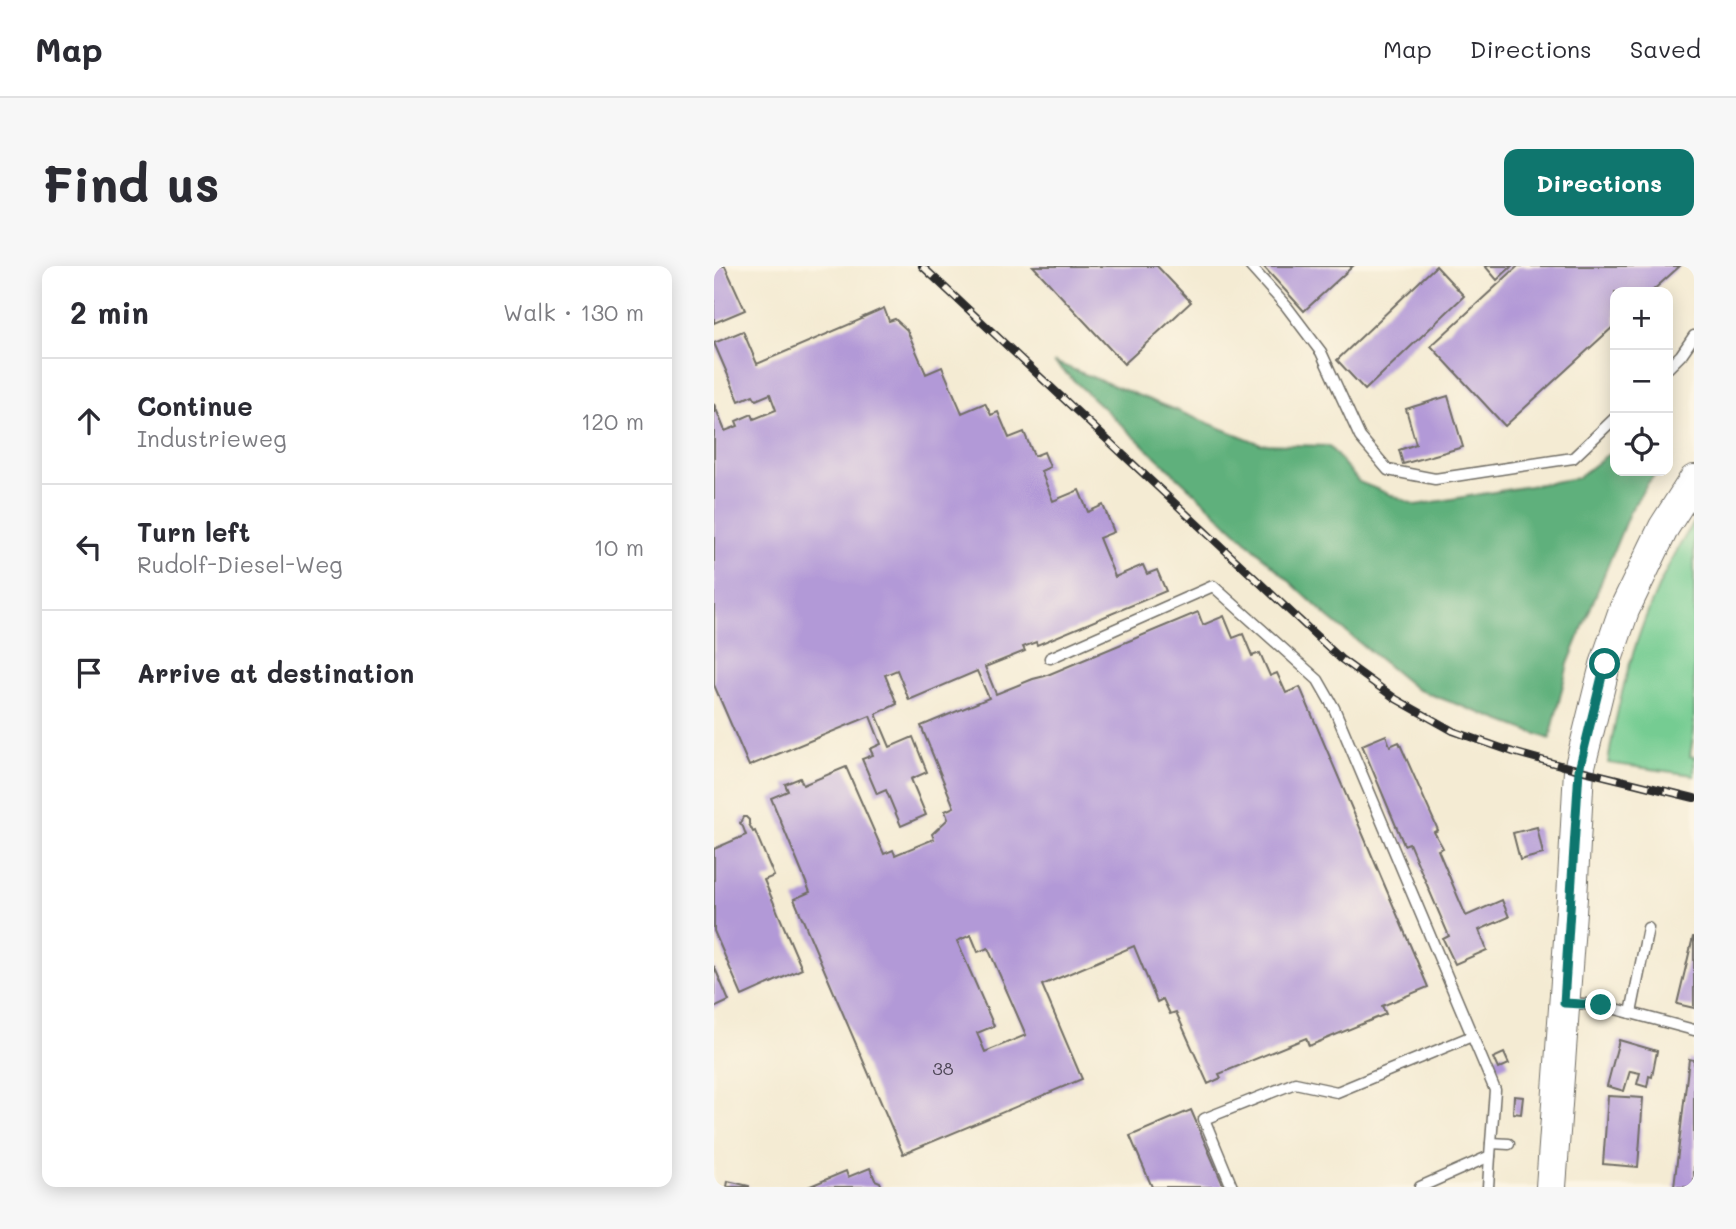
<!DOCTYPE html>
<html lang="en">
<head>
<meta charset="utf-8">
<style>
  body { margin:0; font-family:Mali,sans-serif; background:#f7f7f7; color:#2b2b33 }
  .controls { position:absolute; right:21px; top:21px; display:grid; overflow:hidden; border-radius:14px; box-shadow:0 4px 18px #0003 }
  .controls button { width:63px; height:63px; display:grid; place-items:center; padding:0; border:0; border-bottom:2px solid #e1e1e2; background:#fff; color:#2b2b33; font:35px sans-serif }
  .stop { position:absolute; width:21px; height:21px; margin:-16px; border:5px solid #0f766e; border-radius:50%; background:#fff }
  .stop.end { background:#0f766e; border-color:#fff; box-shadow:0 2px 7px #0008 }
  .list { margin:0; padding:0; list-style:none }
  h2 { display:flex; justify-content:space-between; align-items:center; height:91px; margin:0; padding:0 28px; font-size:30px }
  h2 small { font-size:23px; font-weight:400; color:#7c7c81 }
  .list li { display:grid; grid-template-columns:46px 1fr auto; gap:21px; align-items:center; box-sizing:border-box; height:126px; padding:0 28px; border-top:2px solid #e1e1e2 }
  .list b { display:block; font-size:26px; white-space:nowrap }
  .list p { margin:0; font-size:23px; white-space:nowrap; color:#7c7c81 }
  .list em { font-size:23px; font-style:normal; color:#7c7c81 }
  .icon { flex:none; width:38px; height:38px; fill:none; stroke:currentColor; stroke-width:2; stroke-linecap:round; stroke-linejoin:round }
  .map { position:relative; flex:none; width:980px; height:921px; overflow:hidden; border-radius:14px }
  header { display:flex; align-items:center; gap:42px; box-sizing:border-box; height:98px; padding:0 35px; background:#fff; border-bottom:2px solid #e1e1e2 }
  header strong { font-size:33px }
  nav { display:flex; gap:38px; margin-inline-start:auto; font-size:24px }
  .intro { display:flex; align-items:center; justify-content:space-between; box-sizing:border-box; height:168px; padding:0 42px }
  h1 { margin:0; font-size:49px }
  .button { padding:18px 32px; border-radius:14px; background:#0f766e; color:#fff; font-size:24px; font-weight:700 }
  main { display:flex; gap:42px; padding:0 42px }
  aside { flex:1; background:#fff; border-radius:14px; box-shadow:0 4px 18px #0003 }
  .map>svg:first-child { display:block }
  .green { fill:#74cc92; stroke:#507c5e; stroke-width:2 }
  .forest { fill:#5fb07c; stroke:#456e54; stroke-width:2 }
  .building { fill:#b299d7; fill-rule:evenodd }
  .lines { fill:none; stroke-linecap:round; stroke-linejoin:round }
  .lane-casing { stroke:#716e66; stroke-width:13 }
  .secondary-casing { stroke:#716e66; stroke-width:32 }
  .lane { stroke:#fff; stroke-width:10 }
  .secondary { stroke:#fff; stroke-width:30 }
  .rail-casing { stroke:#2b2b2b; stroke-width:8 }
  .rail { stroke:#fcf5e5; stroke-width:5; stroke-dasharray:16; stroke-linecap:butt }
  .route { stroke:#0f766e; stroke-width:9 }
  .labels { text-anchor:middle; stroke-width:5; stroke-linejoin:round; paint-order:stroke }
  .number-label { font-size:18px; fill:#4d4656 }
</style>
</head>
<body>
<header>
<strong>Map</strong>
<nav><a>Map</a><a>Directions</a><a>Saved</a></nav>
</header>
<div class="intro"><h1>Find us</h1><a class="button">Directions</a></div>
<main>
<aside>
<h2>2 min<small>Walk · 130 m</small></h2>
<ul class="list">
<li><svg class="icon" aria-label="ahead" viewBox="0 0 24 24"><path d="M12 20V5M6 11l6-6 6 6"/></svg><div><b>Continue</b><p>Industrieweg</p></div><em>120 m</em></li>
<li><svg class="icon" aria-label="left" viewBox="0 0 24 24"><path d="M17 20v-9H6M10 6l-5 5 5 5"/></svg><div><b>Turn left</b><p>Rudolf-Diesel-Weg</p></div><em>10 m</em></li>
<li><svg class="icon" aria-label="arrive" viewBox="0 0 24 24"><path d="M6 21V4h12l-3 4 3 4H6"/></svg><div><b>Arrive at destination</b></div></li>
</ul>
</aside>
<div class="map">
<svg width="980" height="921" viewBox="0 0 980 921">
  <rect width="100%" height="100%" fill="#fcf5e5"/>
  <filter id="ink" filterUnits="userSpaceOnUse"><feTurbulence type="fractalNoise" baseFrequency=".0143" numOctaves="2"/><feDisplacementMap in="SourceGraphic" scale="14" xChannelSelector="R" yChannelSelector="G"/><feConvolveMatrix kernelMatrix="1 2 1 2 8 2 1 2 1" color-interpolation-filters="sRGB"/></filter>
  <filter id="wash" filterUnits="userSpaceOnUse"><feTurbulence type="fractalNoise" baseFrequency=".00686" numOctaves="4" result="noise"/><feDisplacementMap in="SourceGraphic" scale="28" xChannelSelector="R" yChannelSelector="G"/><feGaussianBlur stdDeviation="1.57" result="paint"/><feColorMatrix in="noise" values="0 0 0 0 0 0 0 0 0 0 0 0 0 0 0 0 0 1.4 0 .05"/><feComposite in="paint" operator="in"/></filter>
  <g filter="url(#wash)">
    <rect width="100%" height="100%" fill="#f4ebd3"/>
    <path class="green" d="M980,256V465L976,490L980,491V509L894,497C907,412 933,328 980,256Z"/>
    <polygon class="forest" points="340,96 547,178 615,180 645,216 702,239 863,212 901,183 901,205 944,205 933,218 915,247 854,398 836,473 702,423 614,351"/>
    <g id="blocks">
      <g class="building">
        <polygon points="0,0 11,0 31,44 0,57"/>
        <polygon points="319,0 443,0 477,36 410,98"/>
        <polygon points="549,0 639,0 590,45"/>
        <polygon points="722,0 750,30 651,124 623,94"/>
        <polygon points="771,0 798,0 783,14"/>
        <polygon points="804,0 966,0 937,26 901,26 901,59 791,160 717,80"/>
        <path d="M170,42L175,55L181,53L193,64L212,108L228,101L248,147L271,137L277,149L284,146L295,172L310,166L320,190L330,186L336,201L327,205L339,235L365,224L374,246L389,239L400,266L385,272L401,311L429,299L433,308L443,304L452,325L323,379L322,376L309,381L311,385L271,401L282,428L319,413L331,410L484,346L489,359L510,350L519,372L529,368L538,390L546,387L556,410L563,407L572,427L586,421L714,721L668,740L672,748L595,780L592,772L505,808L507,812L494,818L462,746L456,748L449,733L443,736L420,680L328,719L368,813L189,888L80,633L96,626L57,532L74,525L71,518L86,512L89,519L132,501L170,588L179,584L181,589L220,573L218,568L234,553L231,545L240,541L207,460L275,432L263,405L195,434L183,404L171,409L183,438L162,448L176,481L199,471L213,506L197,513L212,549L187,560L172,524L163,528L148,493L159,489L156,483L167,478L156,450L35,500L0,419V138L11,165L24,160L22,155L38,148L40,153L62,144L56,128L42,134L39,129L25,135L0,77L29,65L43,98L148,53L147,52ZM257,669L264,686L274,682L312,769L271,786L263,767L280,760L243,675Z"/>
        <polygon points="734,130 749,181 689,198 685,184 702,178 692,143"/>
        <polygon points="672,469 676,480 685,476 724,564 720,566 729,582 724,584 752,650 788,634 795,651 765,664 773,684 741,698 729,673 735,670 695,577 690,579 648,479"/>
        <polygon points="29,551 32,551 35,554 35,558 39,566 41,565 60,610 50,614 88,703 28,730 0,665 0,583 32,569 29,561 26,557"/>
        <polygon points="823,561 829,588 806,594 799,567"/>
        <polygon points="979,671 980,671 980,742 963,738"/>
        <polygon points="0,700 15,735 0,742"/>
        <polygon points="905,774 943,785 938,811 935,810 933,821 923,818 926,807 916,805 910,825 893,820"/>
        <polygon points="790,787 795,798 784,803 779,792"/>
        <polygon points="975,793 980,794 980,921 960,921"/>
        <polygon points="800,830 809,831 807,848 799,847"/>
        <polygon points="894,830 929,832 924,901 889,898"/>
        <polygon points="477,844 510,921 438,921 416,870"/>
        <polygon points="156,902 161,914 166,916 168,921 94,921 132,905 134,911"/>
        <polygon points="14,915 35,920 35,921 13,921"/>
      </g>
    </g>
  </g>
  <g filter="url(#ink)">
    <use href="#blocks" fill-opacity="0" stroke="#716e66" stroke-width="2"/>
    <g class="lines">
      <g class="lane-casing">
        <g id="lane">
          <polyline points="536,0 573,41 607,86 646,171 674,204 721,213 859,192 901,152"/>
          <polyline points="954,102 967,89 980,70"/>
          <polyline points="336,392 499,320 604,414 620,442 781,824 776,890 706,921"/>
          <polyline points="853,737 887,739 980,764"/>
          <polyline points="917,747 934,662"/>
          <polyline points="777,877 795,878"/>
          <polyline points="518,921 490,853 581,817 623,826 758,770"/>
          <polyline points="774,921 776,890"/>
        </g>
      </g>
      <g class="secondary-casing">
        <polyline id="secondary" points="837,921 858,632 865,504 891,399 910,344 950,261 980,214"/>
      </g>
      <use href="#lane" class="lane"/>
      <use href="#secondary" class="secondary"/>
      <g class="rail-casing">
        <polyline id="rail" points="208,0 627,393 682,433 739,465 799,486 846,499 980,532"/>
      </g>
      <use href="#rail" class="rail"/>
    </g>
  </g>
  <g class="lines" filter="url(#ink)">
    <polyline class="route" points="887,739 850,737 865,504 891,398"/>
  </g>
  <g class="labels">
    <g class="number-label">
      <text x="229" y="809">38</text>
    </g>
  </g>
</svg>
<div class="controls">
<button>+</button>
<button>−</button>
<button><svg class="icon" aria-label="locate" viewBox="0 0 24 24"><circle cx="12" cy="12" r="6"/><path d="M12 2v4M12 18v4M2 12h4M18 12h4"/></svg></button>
</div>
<div class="stop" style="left:891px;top:398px"></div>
<div class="stop end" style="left:887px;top:739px"></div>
</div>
</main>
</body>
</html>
